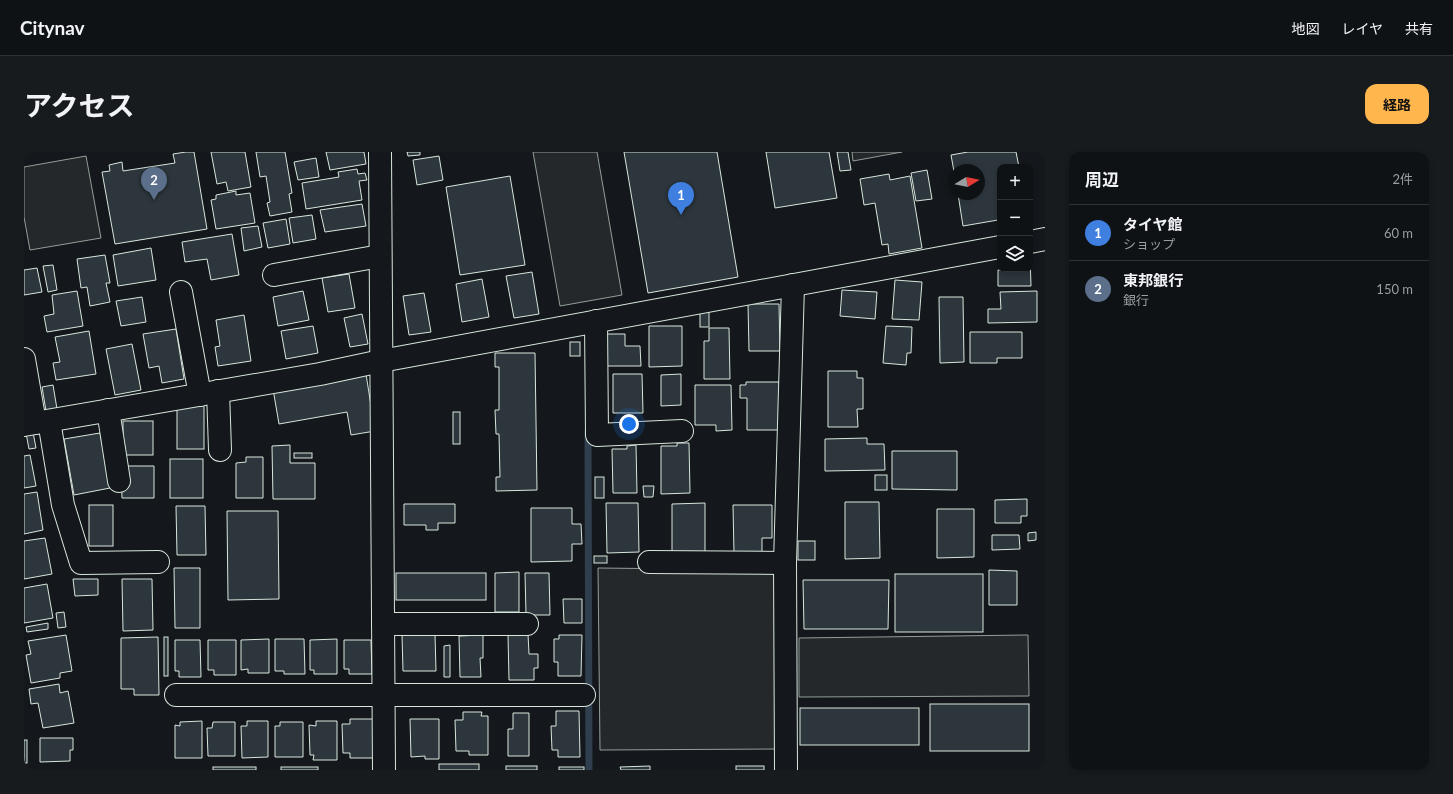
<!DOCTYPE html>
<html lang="ja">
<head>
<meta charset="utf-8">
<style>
  body { margin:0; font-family:Lato,"Noto Sans JP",sans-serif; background:#181b1e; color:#f1f3f6 }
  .controls { position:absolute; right:12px; top:12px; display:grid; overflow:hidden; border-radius:8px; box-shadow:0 2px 6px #0003 }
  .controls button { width:36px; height:36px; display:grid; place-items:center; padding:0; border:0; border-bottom:1px solid #2f3234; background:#0f1215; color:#f1f3f6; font:20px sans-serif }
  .compass { position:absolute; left:925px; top:12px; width:36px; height:36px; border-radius:50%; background:#0f1215; box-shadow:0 2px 6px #0003; rotate:80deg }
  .you { position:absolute; left:605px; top:272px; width:14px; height:14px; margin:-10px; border:3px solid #fff; border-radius:50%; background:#1a73e8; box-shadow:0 0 0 6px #1a73e833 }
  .badge { display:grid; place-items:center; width:26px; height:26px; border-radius:50%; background:#ffb74d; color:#fff; font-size:13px; font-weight:700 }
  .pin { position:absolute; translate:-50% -33px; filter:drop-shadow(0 1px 2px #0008) }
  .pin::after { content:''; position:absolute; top:21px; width:14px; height:12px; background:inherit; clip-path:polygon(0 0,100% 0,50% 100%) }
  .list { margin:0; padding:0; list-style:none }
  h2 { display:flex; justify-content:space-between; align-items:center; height:52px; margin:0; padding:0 16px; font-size:17px }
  h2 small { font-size:13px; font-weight:400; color:#9b9ea0 }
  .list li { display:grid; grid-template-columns:26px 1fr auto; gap:12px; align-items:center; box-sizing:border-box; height:56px; padding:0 16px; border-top:1px solid #2f3234 }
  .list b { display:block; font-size:15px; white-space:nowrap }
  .list p { margin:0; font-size:13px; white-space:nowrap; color:#9b9ea0 }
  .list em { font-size:13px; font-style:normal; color:#9b9ea0 }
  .icon { flex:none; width:22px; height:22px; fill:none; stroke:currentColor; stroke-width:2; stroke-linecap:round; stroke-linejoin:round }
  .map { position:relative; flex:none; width:1021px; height:618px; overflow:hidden; border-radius:12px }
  header { display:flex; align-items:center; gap:24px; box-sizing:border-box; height:56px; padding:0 20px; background:#0f1215; border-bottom:1px solid #2f3234 }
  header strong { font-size:19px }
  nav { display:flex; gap:22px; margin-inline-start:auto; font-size:14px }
  .intro { display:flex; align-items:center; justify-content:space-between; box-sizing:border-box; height:96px; padding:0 24px }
  h1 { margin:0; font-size:28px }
  .button { padding:10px 18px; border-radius:12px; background:#ffb74d; color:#111; font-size:14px; font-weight:700 }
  main { display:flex; gap:24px; padding:0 24px }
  aside { flex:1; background:#0f1215; border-radius:12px; box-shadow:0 2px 6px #0003 }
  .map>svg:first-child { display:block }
  .parking { fill:#24282b; stroke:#939e99 }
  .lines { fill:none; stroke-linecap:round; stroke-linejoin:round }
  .stream { stroke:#2f3f4d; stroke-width:7 }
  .building { fill:#2c363c; stroke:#d8e6dc }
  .minor-casing { stroke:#d8e6dc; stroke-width:24 }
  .minor { stroke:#14181c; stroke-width:22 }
</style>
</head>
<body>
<header>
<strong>Citynav</strong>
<nav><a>地図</a><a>レイヤ</a><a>共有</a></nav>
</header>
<div class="intro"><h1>アクセス</h1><a class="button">経路</a></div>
<main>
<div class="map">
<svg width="1021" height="618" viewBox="0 0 1021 618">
  <rect width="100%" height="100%" fill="#14181c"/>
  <g class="parking">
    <polygon points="509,0 573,0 598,143 536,154"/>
    <polygon points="828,0 878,0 829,9"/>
    <polygon points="62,4 77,86 6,98 0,65 0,15"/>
    <polygon points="574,416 751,418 752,597 576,598"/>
    <polygon points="1004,483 1005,544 775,545 775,486"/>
  </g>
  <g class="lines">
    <polyline class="stream" points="564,280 565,618"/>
  </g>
  <g class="building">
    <polygon points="162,0 170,0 183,77 91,92 78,20 86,19 85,13 98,10 99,19 151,11 149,2"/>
    <polygon points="187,0 221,0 227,35 204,39 202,30 193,32"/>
    <polygon points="232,0 261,0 268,41 265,42 268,60 246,64 243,51 246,50 242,24 236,25"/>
    <polygon points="302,0 340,0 342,12 306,18"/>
    <polygon points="383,0 396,0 396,3 384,4"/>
    <polygon points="600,0 693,0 714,125 624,141"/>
    <polygon points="742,0 805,0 813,46 751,56"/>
    <polygon points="813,0 824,0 827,18 816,19"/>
    <polygon points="944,0 992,0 995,15 976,15 976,80 974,68 939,74 934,42 955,42 955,18 931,18 931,25 927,3"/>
    <polygon points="415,4 419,28 393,33 389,8"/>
    <polygon points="292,6 295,25 274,28 270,10"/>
    <polygon points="333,17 334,22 341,21 343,28 335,29 338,48 282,57 278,31 315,25 314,20"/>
    <polygon points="903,18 908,47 892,49 887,21"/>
    <polygon points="865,22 866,28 886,24 898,96 865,102 864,92 858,93 851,51 840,53 836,27"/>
    <polygon points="486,24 501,113 436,123 422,35"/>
    <polygon points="212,39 212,43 226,41 231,71 192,77 187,48 192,47 192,43"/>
    <polygon points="338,52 342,74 301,80 296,58"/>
    <polygon points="288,63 292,87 269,91 265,66"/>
    <polygon points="262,67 266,92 244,96 239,71"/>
    <polygon points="234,74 238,95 220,99 217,76"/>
    <polygon points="208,82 215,123 187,128 183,107 161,110 158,90"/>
    <polygon points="127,96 132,128 94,134 89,103"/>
    <polygon points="81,103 86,131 82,131 86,150 66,154 63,135 57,136 53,107"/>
    <polygon points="1006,103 1007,134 974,134 974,118 1006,117"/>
    <polygon points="29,113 33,138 24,140 19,114"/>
    <polygon points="13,116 18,140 0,143 0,118"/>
    <polygon points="508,120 515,162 490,166 482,124"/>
    <polygon points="325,122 331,156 304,160 298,126"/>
    <polygon points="458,127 465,165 438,170 432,132"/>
    <polygon points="871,128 898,130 895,168 868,167"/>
    <polygon points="818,138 853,140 851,167 816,164"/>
    <polygon points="53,139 59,174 23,180 20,164 30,162 28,143"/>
    <polygon points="279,139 285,168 254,174 249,145"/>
    <polygon points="1013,139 1013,170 964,171 964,157 977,157 976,140"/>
    <polygon points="400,141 407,180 385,183 379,144"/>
    <polygon points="118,145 122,170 97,174 92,149"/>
    <polygon points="915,145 939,145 940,210 916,211"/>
    <polygon points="724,152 755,152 756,199 725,199"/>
    <rect x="676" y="159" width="9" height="16"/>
    <polygon points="338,162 344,192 326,195 320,166"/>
    <polygon points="220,163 227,209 194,214 191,195 196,194 192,168"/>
    <polygon points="289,174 294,201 262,207 257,179"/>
    <polygon points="625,174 658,174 658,214 625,215"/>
    <polygon points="862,174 888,175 887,201 883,201 882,213 859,211"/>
    <polygon points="685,176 705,176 706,227 680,227 680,189 685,189"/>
    <polygon points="152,177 160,227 138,231 135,214 125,216 119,182"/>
    <polygon points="65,179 72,222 32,228 29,211 36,210 31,185"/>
    <polygon points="946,180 998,180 998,206 973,206 973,211 946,211"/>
    <polygon points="580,182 601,182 601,194 616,194 617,214 581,214"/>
    <rect x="546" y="190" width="10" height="14"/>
    <polygon points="108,192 117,238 91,243 82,197"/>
    <polygon points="471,201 511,201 513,338 472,339 472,325 476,325 475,282 472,282 471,258 475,258 475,215 471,215"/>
    <polygon points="804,219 833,219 833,226 839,226 839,257 833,257 834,275 804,275"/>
    <polygon points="342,222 351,279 327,283 323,260 255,272 249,237"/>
    <polygon points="589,222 618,222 619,261 589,261"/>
    <polygon points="657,222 657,253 637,254 637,223"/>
    <polygon points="722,230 759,230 756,278 723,278 723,246 716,246 716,233 722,233"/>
    <polygon points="29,233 33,257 22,259 18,235"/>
    <polygon points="671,233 707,233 708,278 692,279 692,273 671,273"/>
    <rect x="153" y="253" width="27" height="44"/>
    <rect x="429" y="260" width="7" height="32"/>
    <rect x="99" y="269" width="30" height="34"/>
    <polygon points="9,280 12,296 5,297 2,281"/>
    <polygon points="76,281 86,336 50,343 40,287"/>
    <polygon points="843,286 843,292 860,292 861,318 801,319 801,287"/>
    <polygon points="653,291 665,291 666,341 637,342 637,294 653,294"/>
    <polygon points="266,293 266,311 291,311 291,347 249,347 248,294"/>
    <polygon points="612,293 613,341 589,341 588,297 603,297 603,294"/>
    <polygon points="868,299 933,299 933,338 868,337"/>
    <rect x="270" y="301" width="18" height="5"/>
    <polygon points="6,303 12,334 0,336 0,304"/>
    <polygon points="222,305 239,305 239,346 212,346 212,311 222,310"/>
    <rect x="146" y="307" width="33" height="39"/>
    <polygon points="97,314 130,314 130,346 98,346"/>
    <rect x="851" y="323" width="12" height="15"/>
    <rect x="571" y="325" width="9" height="21"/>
    <polygon points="619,334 630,334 629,345 620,345"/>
    <polygon points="13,340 19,378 0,382 0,342"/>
    <polygon points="1003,347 1003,364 997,364 997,371 971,371 971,348"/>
    <polygon points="821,350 855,350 856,406 821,407"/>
    <polygon points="582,351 614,351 615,400 583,401"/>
    <polygon points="681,351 681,401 648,401 648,352"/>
    <polygon points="380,352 431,352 431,371 414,371 414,378 402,378 402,373 380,373"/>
    <rect x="65" y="353" width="24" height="41"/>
    <polygon points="709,353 748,353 748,386 738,386 738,402 710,402"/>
    <polygon points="152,354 181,354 182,403 153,403"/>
    <polygon points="507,356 548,356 548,372 557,372 558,392 548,392 548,409 507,410"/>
    <polygon points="913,357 950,357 950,405 913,406"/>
    <polygon points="203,359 254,359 255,447 204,448"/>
    <polygon points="1012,380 1012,388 1004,389 1004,381"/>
    <polygon points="968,383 995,383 996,397 968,398"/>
    <polygon points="21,386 28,422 0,427 0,389"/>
    <rect x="774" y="389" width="17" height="19"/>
    <rect x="570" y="404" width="13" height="7"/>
    <polygon points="150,416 176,416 176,476 151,476"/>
    <polygon points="965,418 993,419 993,453 965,453"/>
    <polygon points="495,420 495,460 471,460 471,421"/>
    <rect x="372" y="421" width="90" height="27"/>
    <polygon points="501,421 525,421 526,463 502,463"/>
    <rect x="871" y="422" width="88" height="58"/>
    <polygon points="49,427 74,427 74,443 51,444"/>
    <polygon points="98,427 128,427 129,478 99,479"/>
    <polygon points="779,428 865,428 864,477 780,477"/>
    <polygon points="23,432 29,466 0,471 0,436"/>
    <polygon points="539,447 558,447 558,471 540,471"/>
    <polygon points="40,460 42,475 34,476 32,461"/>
    <polygon points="24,471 24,477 3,480 2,475"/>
    <polygon points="411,482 412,519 379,519 378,483"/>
    <polygon points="504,482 505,502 514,502 514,516 510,516 510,528 485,528 484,483"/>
    <polygon points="42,483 48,519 36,521 36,526 7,531 2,503 7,502 4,489"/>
    <polygon points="459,483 459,506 456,506 457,525 436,525 435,484"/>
    <polygon points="535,483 558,483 557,524 534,524 534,510 530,510 530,487 535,487"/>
    <polygon points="134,485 135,543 110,543 110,537 97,537 97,486"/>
    <rect x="140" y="485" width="4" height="39"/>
    <polygon points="245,487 245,521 224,521 224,517 217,518 217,488"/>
    <polygon points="251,487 280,487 281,522 260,522 260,519 251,519"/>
    <polygon points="313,487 313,522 290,522 290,518 286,518 286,488"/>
    <polygon points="151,488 176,488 177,525 155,525 155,519 151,519"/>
    <polygon points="184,488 212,488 212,523 190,523 190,518 184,518"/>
    <polygon points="320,488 347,488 348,522 325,522 325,517 320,517"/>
    <polygon points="426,493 426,525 420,525 420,494"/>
    <polygon points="35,532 36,541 44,539 50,571 19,576 14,551 7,552 5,537"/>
    <rect x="906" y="552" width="99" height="47"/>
    <rect x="776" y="556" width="119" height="37"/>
    <polygon points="532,559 555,559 556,605 534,605 534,598 528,598 527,574 532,574"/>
    <polygon points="439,560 458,560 457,564 464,564 464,603 445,603 445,599 432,599 431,568 439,568"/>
    <polygon points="489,561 505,561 505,604 484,604 484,577 489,577"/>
    <polygon points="326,567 349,567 349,606 326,606 326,601 319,601 318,572 326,572"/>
    <polygon points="386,567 415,567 415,607 401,607 401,604 387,605"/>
    <polygon points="178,569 178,606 151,606 151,573 156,574 156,570"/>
    <polygon points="223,569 244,569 244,605 218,606 217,574 223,574"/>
    <polygon points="292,569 313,569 313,608 289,608 290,603 286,603 285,573 292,574"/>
    <polygon points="189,570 211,570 211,604 184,604 183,576 188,576"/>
    <polygon points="256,570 279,570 279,605 251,605 251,574 256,574"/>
    <polygon points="16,586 49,586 49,598 46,598 46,609 16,610"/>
    <rect x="0" y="588" width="3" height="23"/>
    <rect x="415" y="612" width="40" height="6"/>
    <rect x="482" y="614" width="31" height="4"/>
    <polygon points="626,614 626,618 597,618 596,615"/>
    <rect x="712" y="614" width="28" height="4"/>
    <rect x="189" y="615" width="43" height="3"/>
    <rect x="257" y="615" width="37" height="3"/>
    <rect x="535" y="615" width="25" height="3"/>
  </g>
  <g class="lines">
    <g class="minor-casing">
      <g id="minor">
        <polyline points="356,0 360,618"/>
        <polyline points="1006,90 1021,87"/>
        <polyline points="250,123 356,104"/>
        <polyline points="157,140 176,243"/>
        <polyline points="572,169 573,283 658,279"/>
        <polyline points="0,207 11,271"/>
        <polyline points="194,239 196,298"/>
        <polyline points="84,258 95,329"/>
        <polyline points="25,269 39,353 57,411 134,410"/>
        <polyline points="0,273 296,222 357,209 976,95"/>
        <polyline points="625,410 761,411"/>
        <polyline points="359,472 503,472"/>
        <polyline points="152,543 560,543"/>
        <polyline points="762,618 761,411 769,133"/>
      </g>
    </g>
    <use href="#minor" class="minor"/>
  </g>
</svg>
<div class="controls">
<button>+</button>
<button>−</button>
<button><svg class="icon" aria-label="layers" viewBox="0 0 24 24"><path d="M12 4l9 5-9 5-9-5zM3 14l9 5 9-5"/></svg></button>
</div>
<svg class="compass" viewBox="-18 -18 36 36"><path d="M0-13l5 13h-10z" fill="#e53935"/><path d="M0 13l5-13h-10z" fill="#9b9ea0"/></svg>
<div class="you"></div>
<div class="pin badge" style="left:657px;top:63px;background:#3f7fe0">1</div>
<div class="pin badge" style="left:130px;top:48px;background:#5c6f8a">2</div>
</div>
<aside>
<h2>周辺<small>2件</small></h2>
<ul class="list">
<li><span class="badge" style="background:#3f7fe0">1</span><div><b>タイヤ館</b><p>ショップ</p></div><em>60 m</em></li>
<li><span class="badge" style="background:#5c6f8a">2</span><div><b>東邦銀行</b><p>銀行</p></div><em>150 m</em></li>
</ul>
</aside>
</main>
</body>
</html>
